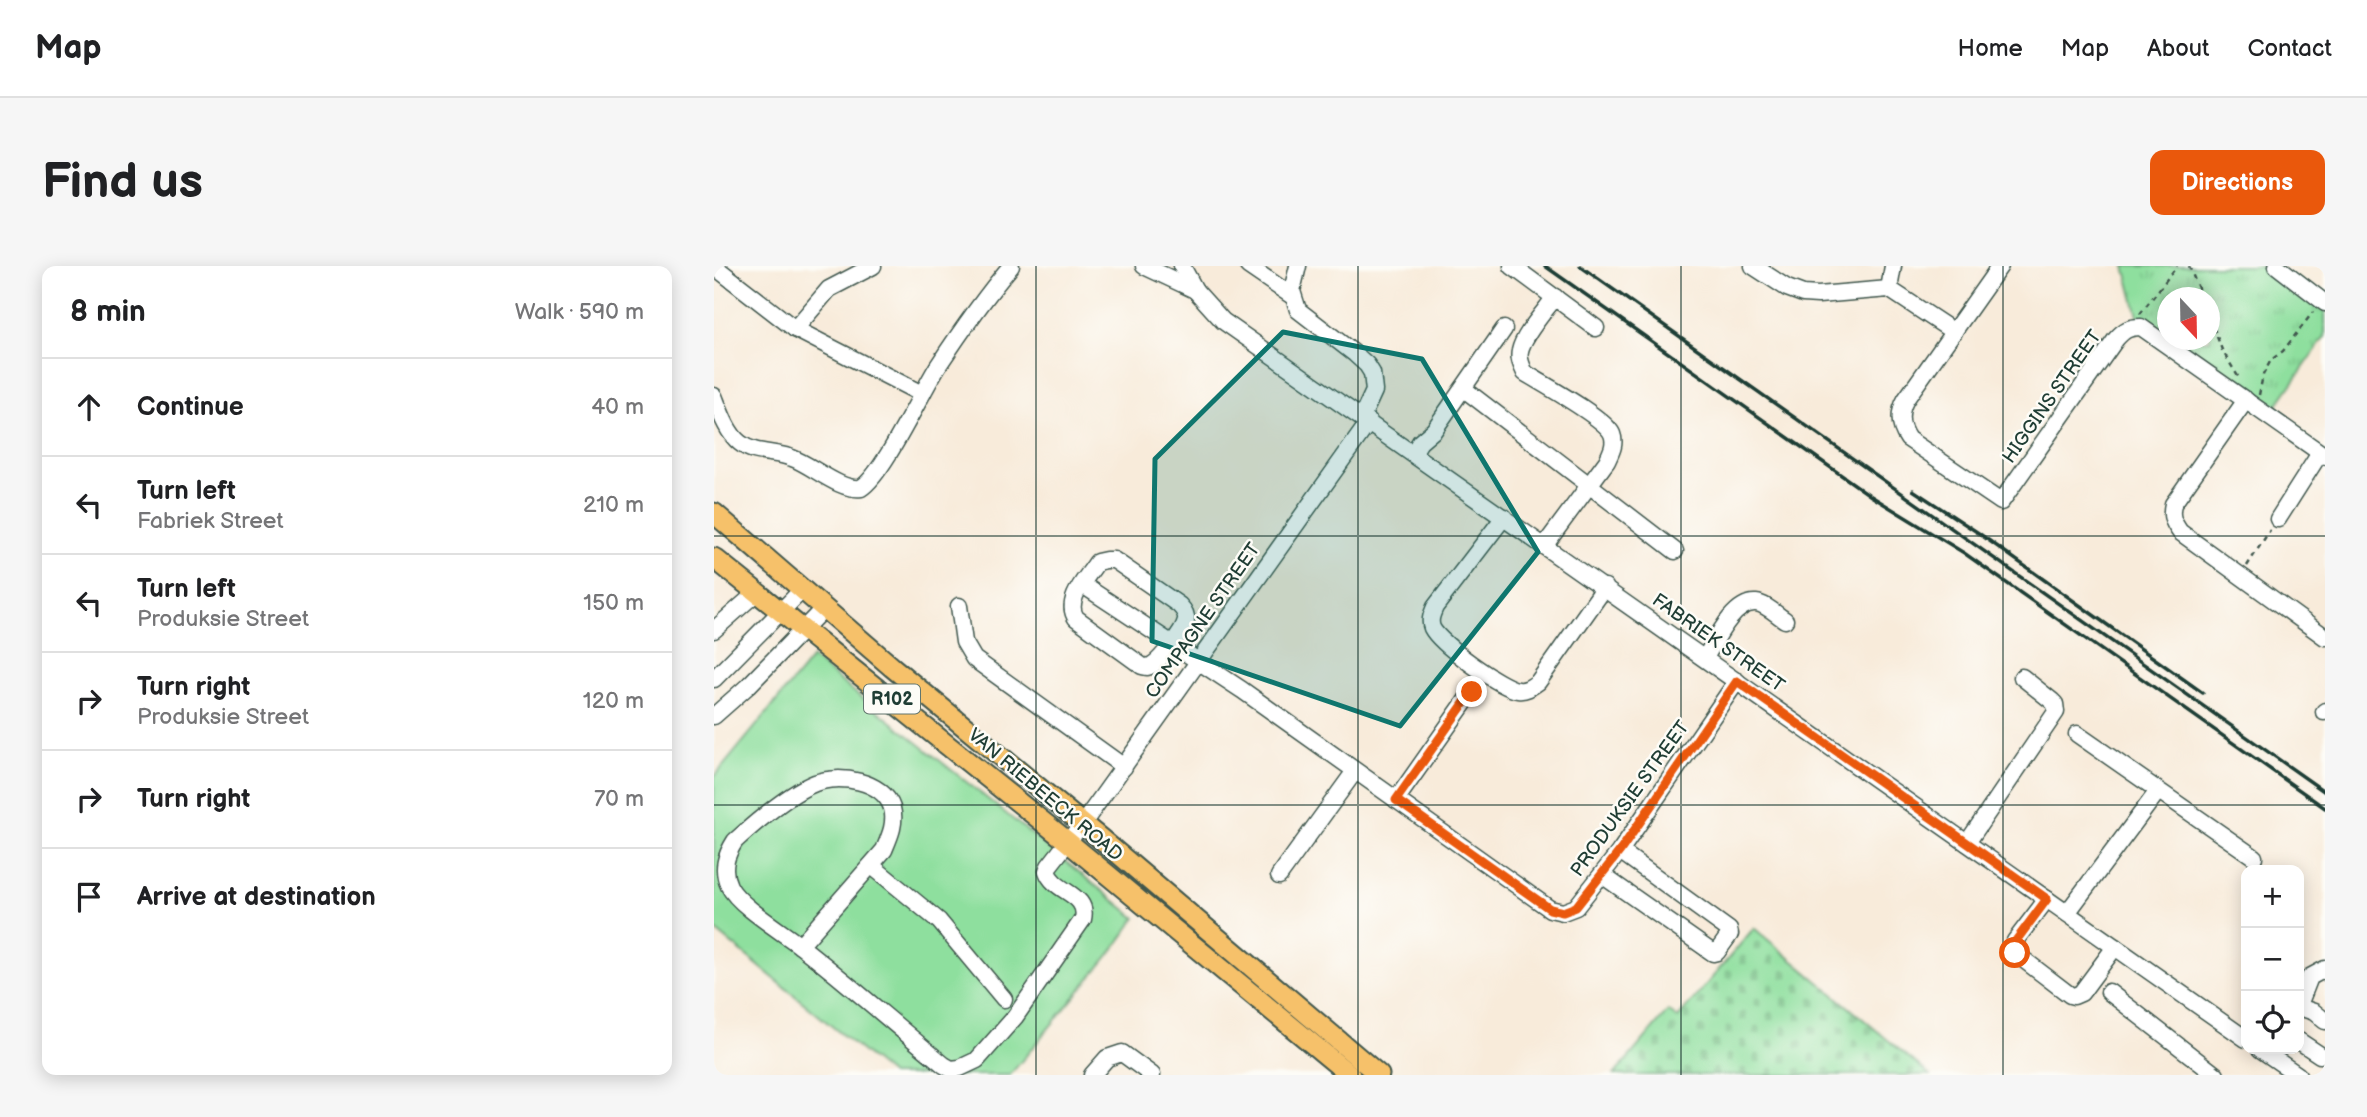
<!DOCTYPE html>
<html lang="en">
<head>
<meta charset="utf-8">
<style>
  body { margin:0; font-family:"Balsamiq Sans",sans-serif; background:#f6f6f6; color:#202124 }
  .controls { position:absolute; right:21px; bottom:21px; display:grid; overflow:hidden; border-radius:14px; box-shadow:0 4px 18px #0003 }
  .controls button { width:63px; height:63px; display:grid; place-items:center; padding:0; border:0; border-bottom:2px solid #e0e0e0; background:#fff; color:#202124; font:35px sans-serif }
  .compass { position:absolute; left:1443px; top:21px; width:63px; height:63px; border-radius:50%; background:#fff; box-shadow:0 4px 18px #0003; rotate:158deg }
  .stop { position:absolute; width:21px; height:21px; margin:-16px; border:5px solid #ea580c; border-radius:50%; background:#fff }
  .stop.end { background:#ea580c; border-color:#fff; box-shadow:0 2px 7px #0008 }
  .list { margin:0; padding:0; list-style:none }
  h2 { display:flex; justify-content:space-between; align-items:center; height:91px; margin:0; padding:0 28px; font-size:30px }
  h2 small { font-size:23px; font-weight:400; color:#757577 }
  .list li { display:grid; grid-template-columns:46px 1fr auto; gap:21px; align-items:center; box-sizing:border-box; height:98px; padding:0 28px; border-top:2px solid #e0e0e0 }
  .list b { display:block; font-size:26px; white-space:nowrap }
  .list p { margin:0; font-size:23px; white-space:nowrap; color:#757577 }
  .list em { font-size:23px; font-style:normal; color:#757577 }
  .icon { flex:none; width:38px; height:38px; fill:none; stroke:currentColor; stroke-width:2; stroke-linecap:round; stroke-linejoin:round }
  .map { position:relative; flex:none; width:1611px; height:809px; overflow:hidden; border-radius:14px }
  header { display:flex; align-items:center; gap:42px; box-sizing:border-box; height:98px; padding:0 35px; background:#fff; border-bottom:2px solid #e0e0e0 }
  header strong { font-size:33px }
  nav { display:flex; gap:38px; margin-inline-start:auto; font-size:24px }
  .intro { display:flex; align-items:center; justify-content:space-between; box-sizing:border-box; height:168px; padding:0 42px }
  h1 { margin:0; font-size:49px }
  .button { padding:18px 32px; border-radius:14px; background:#ea580c; color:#fff; font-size:24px; font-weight:700 }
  main { display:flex; gap:42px; padding:0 42px }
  aside { flex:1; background:#fff; border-radius:14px; box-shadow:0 4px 18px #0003 }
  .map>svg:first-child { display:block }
  .grass { fill:url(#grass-tufts); stroke:#568e69; stroke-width:2 }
  .cemetery { fill:url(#cemetery-stones); stroke:#568e69; stroke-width:2 }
  .park { fill:#8edf9e; stroke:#568e69; stroke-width:2 }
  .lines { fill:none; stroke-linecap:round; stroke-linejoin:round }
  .minor-casing { stroke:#40574d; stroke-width:19 }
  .major-casing { stroke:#40574d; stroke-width:23 }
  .path { stroke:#40574d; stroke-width:2.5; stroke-dasharray:5 5; stroke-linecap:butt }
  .minor { stroke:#fff; stroke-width:16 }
  .major { stroke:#f6c16b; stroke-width:19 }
  .rail { stroke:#1f3d34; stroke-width:3.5 }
  .route { stroke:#ea580c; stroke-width:9 }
  .marked { fill:#0f766e; fill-opacity:0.2; stroke:#0f766e; stroke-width:5; stroke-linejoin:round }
  .grid { fill:none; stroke:#1f3d34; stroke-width:2; stroke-opacity:0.55 }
  .labels { text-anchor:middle; stroke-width:5; stroke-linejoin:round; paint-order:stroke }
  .shield { fill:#fdfcf7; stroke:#62766e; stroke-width:2 }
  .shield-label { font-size:18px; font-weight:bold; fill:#1f3d34 }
  .street-label { font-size:19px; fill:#1f3d34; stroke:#fdfcf7 }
</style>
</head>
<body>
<header>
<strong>Map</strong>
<nav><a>Home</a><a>Map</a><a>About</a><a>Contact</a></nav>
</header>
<div class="intro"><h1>Find us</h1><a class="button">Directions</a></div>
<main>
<aside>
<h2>8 min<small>Walk · 590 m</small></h2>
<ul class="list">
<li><svg class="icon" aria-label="ahead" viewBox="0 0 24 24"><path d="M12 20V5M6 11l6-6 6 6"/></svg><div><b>Continue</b></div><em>40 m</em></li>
<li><svg class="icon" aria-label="left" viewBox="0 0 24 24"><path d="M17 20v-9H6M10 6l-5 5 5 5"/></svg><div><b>Turn left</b><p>Fabriek Street</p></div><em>210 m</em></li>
<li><svg class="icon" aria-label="left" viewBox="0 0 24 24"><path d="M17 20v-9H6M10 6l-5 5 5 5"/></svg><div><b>Turn left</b><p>Produksie Street</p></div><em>150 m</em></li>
<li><svg class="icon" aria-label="right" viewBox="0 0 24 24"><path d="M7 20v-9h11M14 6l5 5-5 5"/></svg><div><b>Turn right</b><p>Produksie Street</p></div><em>120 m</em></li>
<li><svg class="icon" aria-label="right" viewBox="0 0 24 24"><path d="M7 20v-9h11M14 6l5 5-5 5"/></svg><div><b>Turn right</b></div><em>70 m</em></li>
<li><svg class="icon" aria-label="arrive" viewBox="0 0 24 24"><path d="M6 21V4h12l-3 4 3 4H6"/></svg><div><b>Arrive at destination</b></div></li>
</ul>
</aside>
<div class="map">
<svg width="1611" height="809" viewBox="0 0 1611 809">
  <defs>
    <pattern id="grass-tufts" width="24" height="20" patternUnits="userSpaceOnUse" patternTransform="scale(1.75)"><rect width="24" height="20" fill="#8edf9e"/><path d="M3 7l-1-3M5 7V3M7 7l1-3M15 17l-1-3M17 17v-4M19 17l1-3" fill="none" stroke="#7ac089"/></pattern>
    <pattern id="cemetery-stones" width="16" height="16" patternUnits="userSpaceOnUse" patternTransform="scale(1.75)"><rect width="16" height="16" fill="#8edf9e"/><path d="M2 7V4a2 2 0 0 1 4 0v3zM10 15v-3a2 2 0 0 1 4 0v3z" fill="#7ac089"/></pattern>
  </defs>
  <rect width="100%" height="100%" fill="#fdfcf7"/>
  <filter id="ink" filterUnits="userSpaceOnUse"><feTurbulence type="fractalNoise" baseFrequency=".0143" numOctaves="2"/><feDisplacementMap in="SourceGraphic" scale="14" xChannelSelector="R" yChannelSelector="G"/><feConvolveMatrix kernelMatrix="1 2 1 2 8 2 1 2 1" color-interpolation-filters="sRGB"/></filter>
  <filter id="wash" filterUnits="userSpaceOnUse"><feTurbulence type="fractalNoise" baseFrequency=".00686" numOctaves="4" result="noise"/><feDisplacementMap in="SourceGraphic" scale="28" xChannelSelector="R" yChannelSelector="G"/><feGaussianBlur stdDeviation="1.57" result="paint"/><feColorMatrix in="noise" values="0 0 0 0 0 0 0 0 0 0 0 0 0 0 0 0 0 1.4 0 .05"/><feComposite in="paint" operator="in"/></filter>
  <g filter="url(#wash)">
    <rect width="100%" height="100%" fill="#f8ebda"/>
    <polygon class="grass" points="1411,0 1550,0 1611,43 1611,71 1559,145 1457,74 1496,74 1496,32 1454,32 1453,71 1425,54"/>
    <polygon class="cemetery" points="1040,662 1216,809 900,809 954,745 964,752"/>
    <polygon class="park" points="98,392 422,652 396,688 296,809 177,809 0,663 0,511"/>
  </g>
  <g filter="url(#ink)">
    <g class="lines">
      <g class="minor-casing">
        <g id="minor">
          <polyline points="430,0 481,24"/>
          <polyline points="468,0 481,24 509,55 1532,773"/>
          <polyline points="534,0 578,30"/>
          <polyline points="584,0 578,25 584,44 641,88 653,99 658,107 660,125 648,151"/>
          <polyline points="798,0 882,62"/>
          <polyline points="1039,0 1073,22 1089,28 1104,29 1175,23 1240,66"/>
          <path d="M1286,0L1192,133C1184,147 1185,160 1194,173L1287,236L1402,73C1410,64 1415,61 1427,61L1611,190"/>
          <polyline points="1563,0 1611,37"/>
          <polyline points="5,4 81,63 208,128"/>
          <polyline points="1175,23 1179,0"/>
          <polyline points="81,63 115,23 159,0"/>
          <polyline points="750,123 961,285"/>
          <path d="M0,130C6,145 13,167 26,177C41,189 60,185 78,192C98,199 126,225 147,222C169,209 208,125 224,100C247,65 270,32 297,0"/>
          <path d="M1532,134L1459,238C1456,250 1459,256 1466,266L1611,371"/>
          <polyline points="699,187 706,176 720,164 790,63"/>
          <path d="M790,251L721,341C718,348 715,354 718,362C726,378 787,422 804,424C812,425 817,421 824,416L891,321"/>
          <polyline points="1564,253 1606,187"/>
          <path d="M831,279L893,195C897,186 902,178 898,168C891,152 829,118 811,107C808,100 804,93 806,85C809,69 831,45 841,31"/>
          <path d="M392,294H400L465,339C469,343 473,348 472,354C470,364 447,394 438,399C433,402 433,401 428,400L362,352C350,334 373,312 383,296Z"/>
          <polyline points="369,319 528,424 836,643 849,646 862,641 906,585 1023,415"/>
          <polyline points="245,340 250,376 260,393 410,501"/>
          <polyline points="0,364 43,326"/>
          <path d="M991,392C1001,376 1019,335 1042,337C1052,338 1063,349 1071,354"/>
          <polyline points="0,413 89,323"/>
          <polyline points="1610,446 1611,445"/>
          <polyline points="0,450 34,420 110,342"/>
          <polyline points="1363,468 1540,591"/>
          <polyline points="682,534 758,426"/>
          <polyline points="1253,577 1342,446 1341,438 1338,435 1308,411"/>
          <polyline points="158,600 225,655 290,733"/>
          <polyline points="888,609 999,687 1003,686 1016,668 1015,664 906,585"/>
          <polyline points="565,610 641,505"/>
          <polyline points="1333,633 1301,675 1299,683 1301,687 1356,729 1360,730 1367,727 1401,681"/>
          <polyline points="1353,647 1444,525"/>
          <path d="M86,680L170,584C176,570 182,557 178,542C169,514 125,508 101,517C75,527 42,556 21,575C12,589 7,603 15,620C24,639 67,665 85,679C134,717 181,759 230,799L237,803L246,802L263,794L301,751L369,653C375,627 340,627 333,605L335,600L375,549L655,156"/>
          <polyline points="1395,726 1502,809"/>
          <polyline points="1585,739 1596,711 1611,703"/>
          <polyline points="1585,741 1600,746 1611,755"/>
          <polyline points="1585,775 1606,789"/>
          <polyline points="1546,783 1584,809"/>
          <polyline points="378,809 393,792 408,787 438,809"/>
        </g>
      </g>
      <g class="major-casing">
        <g id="major">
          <polyline points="0,247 178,401 387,573 665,809"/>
          <polyline points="0,292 354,576 636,809"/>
        </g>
      </g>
      <g class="path">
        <polyline points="1475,0 1488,32"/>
        <polyline points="1426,48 1463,0"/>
        <polyline points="1496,52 1508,84 1525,112"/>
        <polyline points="1545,129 1549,109 1557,94 1569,85 1599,46"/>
        <polyline points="1533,300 1556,264"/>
      </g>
      <use href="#minor" class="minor"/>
      <use href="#major" class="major"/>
      <g class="rail">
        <polyline points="831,0 1157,230 1250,287 1611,542"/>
        <polyline points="866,0 1611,526"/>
        <polyline points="1199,224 1263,266 1489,427"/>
      </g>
    </g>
  </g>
  <g class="lines" filter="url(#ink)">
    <polyline class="route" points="758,426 682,534 836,643 849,646 862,641 906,585 1023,415 1333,633 1301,676 1299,683 1301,687"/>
  </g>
  <path class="marked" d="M569,66L708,93L824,286L686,460L438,375L441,193Z"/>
  <path class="grid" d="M322,0V809M644,0V809M967,0V809M1289,0V809M0,270H1611M0,539H1611"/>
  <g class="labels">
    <rect class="shield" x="150" y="418.5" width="56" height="29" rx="5"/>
    <g class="shield-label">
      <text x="178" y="439">R102</text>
    </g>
    <g class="street-label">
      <text transform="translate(1337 130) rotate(-55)" y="7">HIGGINS STREET</text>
      <text transform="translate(488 354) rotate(-55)" y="7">COMPAGNE STREET</text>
      <text transform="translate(1005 376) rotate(35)" y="7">FABRIEK STREET</text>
      <text transform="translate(332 528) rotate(40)" y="7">VAN RIEBEECK ROAD</text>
      <text transform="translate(915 532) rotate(-54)" y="7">PRODUKSIE STREET</text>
    </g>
  </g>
</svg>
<div class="controls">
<button>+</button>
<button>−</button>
<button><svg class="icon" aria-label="locate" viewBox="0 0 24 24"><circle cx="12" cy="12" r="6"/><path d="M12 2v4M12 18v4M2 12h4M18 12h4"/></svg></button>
</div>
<svg class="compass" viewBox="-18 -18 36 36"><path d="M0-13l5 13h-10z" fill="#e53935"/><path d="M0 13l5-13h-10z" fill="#757577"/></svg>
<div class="stop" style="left:1301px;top:687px"></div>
<div class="stop end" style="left:758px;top:426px"></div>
</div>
</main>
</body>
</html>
